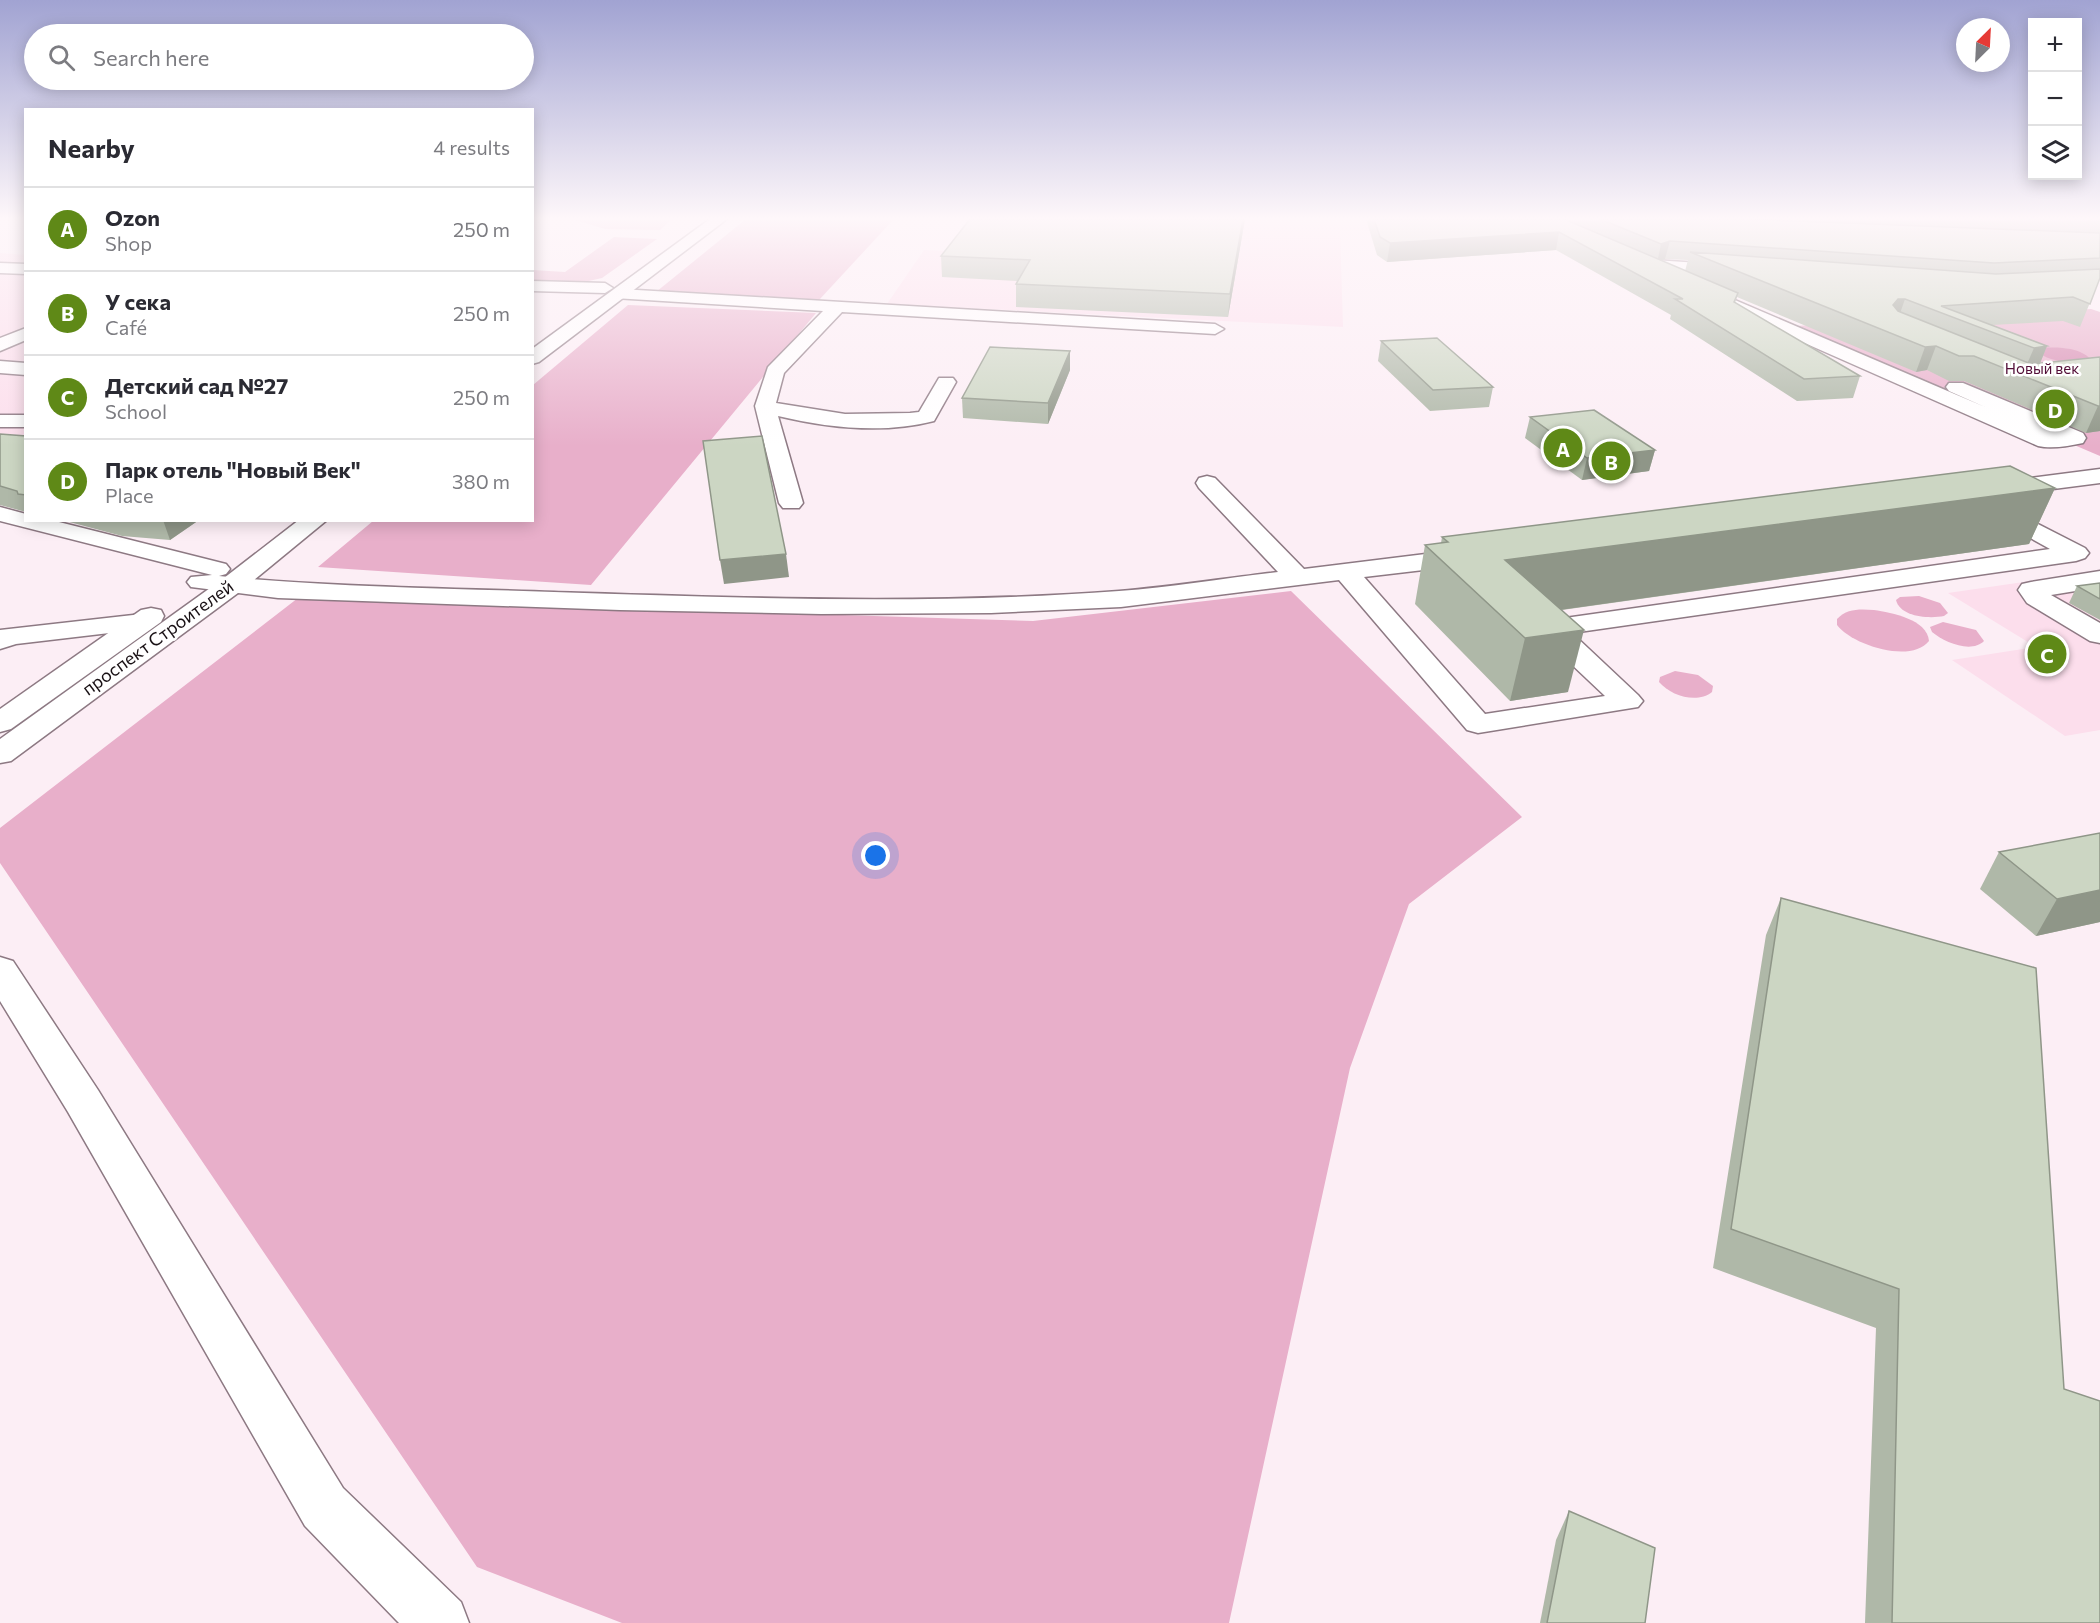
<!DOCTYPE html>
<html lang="en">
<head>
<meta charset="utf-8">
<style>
  body { margin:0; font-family:Commissioner,sans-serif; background:#f7f7f7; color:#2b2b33 }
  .controls { position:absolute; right:18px; top:18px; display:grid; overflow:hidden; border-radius:0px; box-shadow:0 3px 15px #0003 }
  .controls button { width:54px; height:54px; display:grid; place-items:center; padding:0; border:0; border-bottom:2px solid #e1e1e2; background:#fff; color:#2b2b33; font:30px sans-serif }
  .compass { position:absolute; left:1956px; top:18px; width:54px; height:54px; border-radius:50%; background:#fff; box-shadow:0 3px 15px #0003; rotate:24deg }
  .you { position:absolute; left:876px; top:856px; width:21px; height:21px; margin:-15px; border:4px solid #fff; border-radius:50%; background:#1a73e8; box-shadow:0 0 0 9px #1a73e833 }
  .badge { display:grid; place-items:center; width:39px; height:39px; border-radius:50%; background:#5f8917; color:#fff; font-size:20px; font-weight:700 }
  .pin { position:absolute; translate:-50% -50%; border:3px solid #fff; box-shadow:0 2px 6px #0006 }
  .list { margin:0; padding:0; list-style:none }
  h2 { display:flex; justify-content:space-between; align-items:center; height:78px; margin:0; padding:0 24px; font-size:26px }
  h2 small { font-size:20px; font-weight:400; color:#7c7c81 }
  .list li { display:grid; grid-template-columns:39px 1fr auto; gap:18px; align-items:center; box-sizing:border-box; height:84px; padding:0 24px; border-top:2px solid #e1e1e2 }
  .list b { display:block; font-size:22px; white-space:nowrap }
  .list p { margin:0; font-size:20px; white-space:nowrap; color:#7c7c81 }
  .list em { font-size:20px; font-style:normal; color:#7c7c81 }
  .icon { flex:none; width:33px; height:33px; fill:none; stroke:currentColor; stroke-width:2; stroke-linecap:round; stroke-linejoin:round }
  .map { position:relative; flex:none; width:2100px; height:1623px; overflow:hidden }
  .search { position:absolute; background:#fff; box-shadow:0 3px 15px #0003; left:24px; top:24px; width:510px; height:66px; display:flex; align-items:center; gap:15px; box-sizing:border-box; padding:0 21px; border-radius:33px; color:#7c7c81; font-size:22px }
  .panel { position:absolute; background:#fff; box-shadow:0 3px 15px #0003; left:24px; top:108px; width:510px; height:414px; border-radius:0px }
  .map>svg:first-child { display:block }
  .built { fill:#fcdeec }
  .green { fill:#e8afca }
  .water { fill:#d78ab1 }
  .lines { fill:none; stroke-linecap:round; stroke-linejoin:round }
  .minor-casing { stroke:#8d7983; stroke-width:3 }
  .major-casing { stroke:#8d7983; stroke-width:3 }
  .minor { fill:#fff; fill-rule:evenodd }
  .major { fill:#fff; fill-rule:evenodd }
  .wall { fill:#afb8a8; fill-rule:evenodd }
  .shaded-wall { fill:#8f9688 }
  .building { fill:#ccd6c3; stroke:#8f9688; stroke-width:1.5 }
  .labels { text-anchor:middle; stroke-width:5; stroke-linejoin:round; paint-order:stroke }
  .far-park-label { font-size:15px; fill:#530f38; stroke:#fff }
  .street-label { font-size:18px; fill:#181014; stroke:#fff }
</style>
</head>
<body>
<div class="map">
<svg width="2100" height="1623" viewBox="0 0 2100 1623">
  <rect width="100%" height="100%" fill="#fceef5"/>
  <g class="built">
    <polygon points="988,219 1518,219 1527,234 1340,230 1343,327 887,304 924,250 961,252"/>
    <polygon points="0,253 26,255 25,474 0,486"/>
    <polygon points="2100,571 2100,730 2065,736 1952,660 2036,647 1948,593"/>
  </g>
  <g class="green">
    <polygon points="572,219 672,219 660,230 605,229"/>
    <polygon points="746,219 894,219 819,300 656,292"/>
    <polygon points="614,237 657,239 602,278 571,285 533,283 533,270 565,272"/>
    <polygon points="628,305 816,313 591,585 318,567 373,521 532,520 533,385"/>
    <polygon points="2091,309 2100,312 2100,456 1795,326"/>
    <polygon points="1291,591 1522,817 1409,904 1350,1068 1229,1623 622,1623 477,1567 0,863 0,828 298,598 1033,621"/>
    <path d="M1919,596L1940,603L1948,613L1944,616C1929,619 1900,617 1896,600L1900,597Z"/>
    <path d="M1874,610C1892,613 1927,619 1929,641C1911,664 1852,645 1837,625V619C1847,608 1861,609 1874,610Z"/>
    <path d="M1943,622L1976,630L1984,641C1971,654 1944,642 1932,632L1930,627Z"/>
    <path d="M1675,671L1698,675L1713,686L1712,692C1697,704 1671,696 1659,682L1660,677Z"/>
  </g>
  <path class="water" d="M2041,348C2056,347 2082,347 2092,361C2073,362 2055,364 2039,353Z"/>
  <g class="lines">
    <g class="minor-casing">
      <g id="minor">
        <polygon points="1639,259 1730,265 1738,270 1730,275 1633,267 1631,264"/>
        <polygon points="0,263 26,264 26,274 0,273"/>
        <polygon points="532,281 605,283 613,288 605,293 532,291"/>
        <path d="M620,289L1215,324L1224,329L1215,334L842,312L784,373L776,403L845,414L910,413L919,412L939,378H953L956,382L934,421C884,434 828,428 778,416L803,503L799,508H783L779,503L755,406L768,367L823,311L614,298L611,294Z"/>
        <path d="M1709,289L1985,407L1949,391L1946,387L1949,383H1963L2083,433L2086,438L2083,443C2069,446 2052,449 2038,446L1703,298L1700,294L1703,290Z"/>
        <polygon points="26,328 26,340 0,351 0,338"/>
        <polygon points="0,361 26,363 26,375 0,373"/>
        <rect x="0" y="415" width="26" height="12"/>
        <polygon points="2100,469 2100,483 1999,496 1991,494 1987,489 1991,484 1999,482"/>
        <path d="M1207,476L1215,478L1304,569L1466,549L1475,552L1479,557L1475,562L1466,565L1364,577L1485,714L1605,696L1551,645L1543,633L1549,622L1558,619L2050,549L1989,515L1985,510L1989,505L1997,503L2085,548L2089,553L2085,558L2076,561L1572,633L1638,695L1643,701L1638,707L1478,733L1467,730L1339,580L1121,607L991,613L821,614L620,610L278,598L191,587L187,582L191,577L212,575L0,521V507L26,514V520H51L226,564L230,569L226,574L219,576C330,587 443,588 554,592C742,598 932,605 1119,591C1172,587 1225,578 1278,572L1199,488L1196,483L1199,478Z"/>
        <polygon points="2100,571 2100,587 2051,595 2100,623 2100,643 2090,641 2027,603 2018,590 2022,584 2031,582"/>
        <polygon points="142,614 152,616 156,622 152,628 16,644 0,649 0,630"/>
        <polygon points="0,957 13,961 98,1090 343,1488 461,1602 469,1623 399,1623 305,1526 68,1112 0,1001"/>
      </g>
    </g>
    <g class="major-casing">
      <g id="major">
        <polygon points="710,219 727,219 539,362 532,364 532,349"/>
        <polygon points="299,520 327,520 242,590 11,761 0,763 0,739 224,578"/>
        <polygon points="151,608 161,610 164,616 161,622 11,729 0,732 0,709 141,610"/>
      </g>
    </g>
    <use href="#minor" class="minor"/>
    <use href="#major" class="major"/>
  </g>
  <g class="wall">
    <polygon points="970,219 1245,219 1228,317 1016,307 1016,284 1017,281 942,277 941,256"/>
    <path d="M1366,219H2100V278L2080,327L2063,321L1992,325L2047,346L2040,363L2100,357V431L2086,433L1964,381H1949L1927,370L1916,372L1737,297L1735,303L1860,376L1853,398L1797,401L1670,319L1671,315L1556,250L1387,262L1377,255ZM1665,259L1688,260L1685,271L1661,261Z"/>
    <polygon points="1381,341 1493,387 1489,407 1430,411 1378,361"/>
    <polygon points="1070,351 1070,370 1048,424 963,418 962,398"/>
    <polygon points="1530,417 1655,450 1649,471 1582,480 1525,438"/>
    <polygon points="0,434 26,436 26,512 0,505"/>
    <polygon points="2055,488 2029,544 1562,610 1568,692 1510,701 1415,604 1425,545 1441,543 1442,537"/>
    <polygon points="62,520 199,520 170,540 122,536"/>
    <polygon points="2100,583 2100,620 2069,603 2077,586"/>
    <polygon points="2100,833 2100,922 2036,936 1980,889 1999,852"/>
    <polygon points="1781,898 2064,1389 2100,1623 1865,1623 1876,1328 1713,1268 1766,935"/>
    <polygon points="1569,1511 1645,1623 1540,1623 1556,1540"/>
  </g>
  <g class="shaded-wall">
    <polygon points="1243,219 1245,219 1228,317 1230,294"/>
    <polygon points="1559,232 1556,250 1387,262 1390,243"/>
    <polygon points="1670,241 1665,259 1657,263 1661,244"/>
    <polygon points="1898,299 1905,299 1897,322 1893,305"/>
    <polygon points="1936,346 1927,370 1916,372 1925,347"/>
    <polygon points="2047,346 2037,371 2023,373 2034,348"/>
    <polygon points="1070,351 1070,370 1048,424 1048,403"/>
    <polygon points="2098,406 2100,406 2100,431 2086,433"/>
    <polygon points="1655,450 1649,471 1582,480 1587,458"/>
    <polygon points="2055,488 2029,544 1503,618 1505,560"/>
    <polygon points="163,520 199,520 170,540"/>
    <polygon points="786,554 789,577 724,584 720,560"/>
    <polygon points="1584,630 1568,692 1510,701 1525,638"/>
    <polygon points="2100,890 2100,922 2036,936 2057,899"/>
  </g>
  <g class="building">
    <polygon points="970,219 1243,219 1230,294 1016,284 1030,260 941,256"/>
    <polygon points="1374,219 1564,219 1738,293 1734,302 1860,376 1804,379 1675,299 1683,299 1559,232 1390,243 1380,237"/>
    <polygon points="1600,219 1747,219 2100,233 2100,258 1994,263 1670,241 1661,244"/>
    <polygon points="1690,252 1996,274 2100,269 2100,278 2090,304 2073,297 1941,306 2047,346 2034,348 1905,299 1898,299 1893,305 1898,311 2031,364 2100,357 2100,406 2098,406 1974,356 1959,356 1936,346 1925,347"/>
    <polygon points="1437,338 1493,387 1433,390 1381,341"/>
    <polygon points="990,347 1070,351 1048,403 962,398"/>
    <polygon points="1594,410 1655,450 1587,458 1530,417"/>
    <polygon points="0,434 26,436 26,495 18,494 17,491 0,486"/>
    <polygon points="762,436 786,554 720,560 703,441"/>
    <polygon points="2010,466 2055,488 1505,560 1584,630 1525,638 1425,545 1448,542 1442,537"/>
    <polygon points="2100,583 2100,599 2077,586"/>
    <polygon points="2100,833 2100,890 2057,899 1999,852"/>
    <polygon points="1781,898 2036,968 2064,1389 2100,1401 2100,1623 1892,1623 1899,1289 1731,1229"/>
    <polygon points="1569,1511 1655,1548 1645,1623 1547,1623"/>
  </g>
  <linearGradient id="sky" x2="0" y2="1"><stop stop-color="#a1a3d2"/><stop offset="0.49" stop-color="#fef7fa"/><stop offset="1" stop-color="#fef7fa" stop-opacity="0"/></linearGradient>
  <rect width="2100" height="446" fill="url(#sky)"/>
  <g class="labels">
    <g class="far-park-label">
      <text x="2042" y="374">Новый век</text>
    </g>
    <g class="street-label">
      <text transform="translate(158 638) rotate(-36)" y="6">проспект Строителей</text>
    </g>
  </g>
</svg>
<div class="controls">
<button>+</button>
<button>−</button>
<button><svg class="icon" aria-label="layers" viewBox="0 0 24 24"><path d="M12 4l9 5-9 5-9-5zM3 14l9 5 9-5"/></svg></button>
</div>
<svg class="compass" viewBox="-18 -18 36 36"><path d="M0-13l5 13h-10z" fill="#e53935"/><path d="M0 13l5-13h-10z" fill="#7c7c81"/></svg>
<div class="you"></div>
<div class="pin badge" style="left:1563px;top:448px">A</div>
<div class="pin badge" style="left:1611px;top:461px">B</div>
<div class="pin badge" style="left:2047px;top:654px">C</div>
<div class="pin badge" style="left:2055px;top:409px">D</div>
<div class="search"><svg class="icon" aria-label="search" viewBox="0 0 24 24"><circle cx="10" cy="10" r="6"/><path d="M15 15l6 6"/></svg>Search here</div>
<section class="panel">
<h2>Nearby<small>4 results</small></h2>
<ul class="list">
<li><span class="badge">A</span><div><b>Ozon</b><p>Shop</p></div><em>250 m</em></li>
<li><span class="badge">B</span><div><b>У сека</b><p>Café</p></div><em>250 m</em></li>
<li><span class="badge">C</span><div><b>Детский сад №27</b><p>School</p></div><em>250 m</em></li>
<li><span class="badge">D</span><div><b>Парк отель &quot;Новый Век&quot;</b><p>Place</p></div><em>380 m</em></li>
</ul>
</section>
</div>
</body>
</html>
